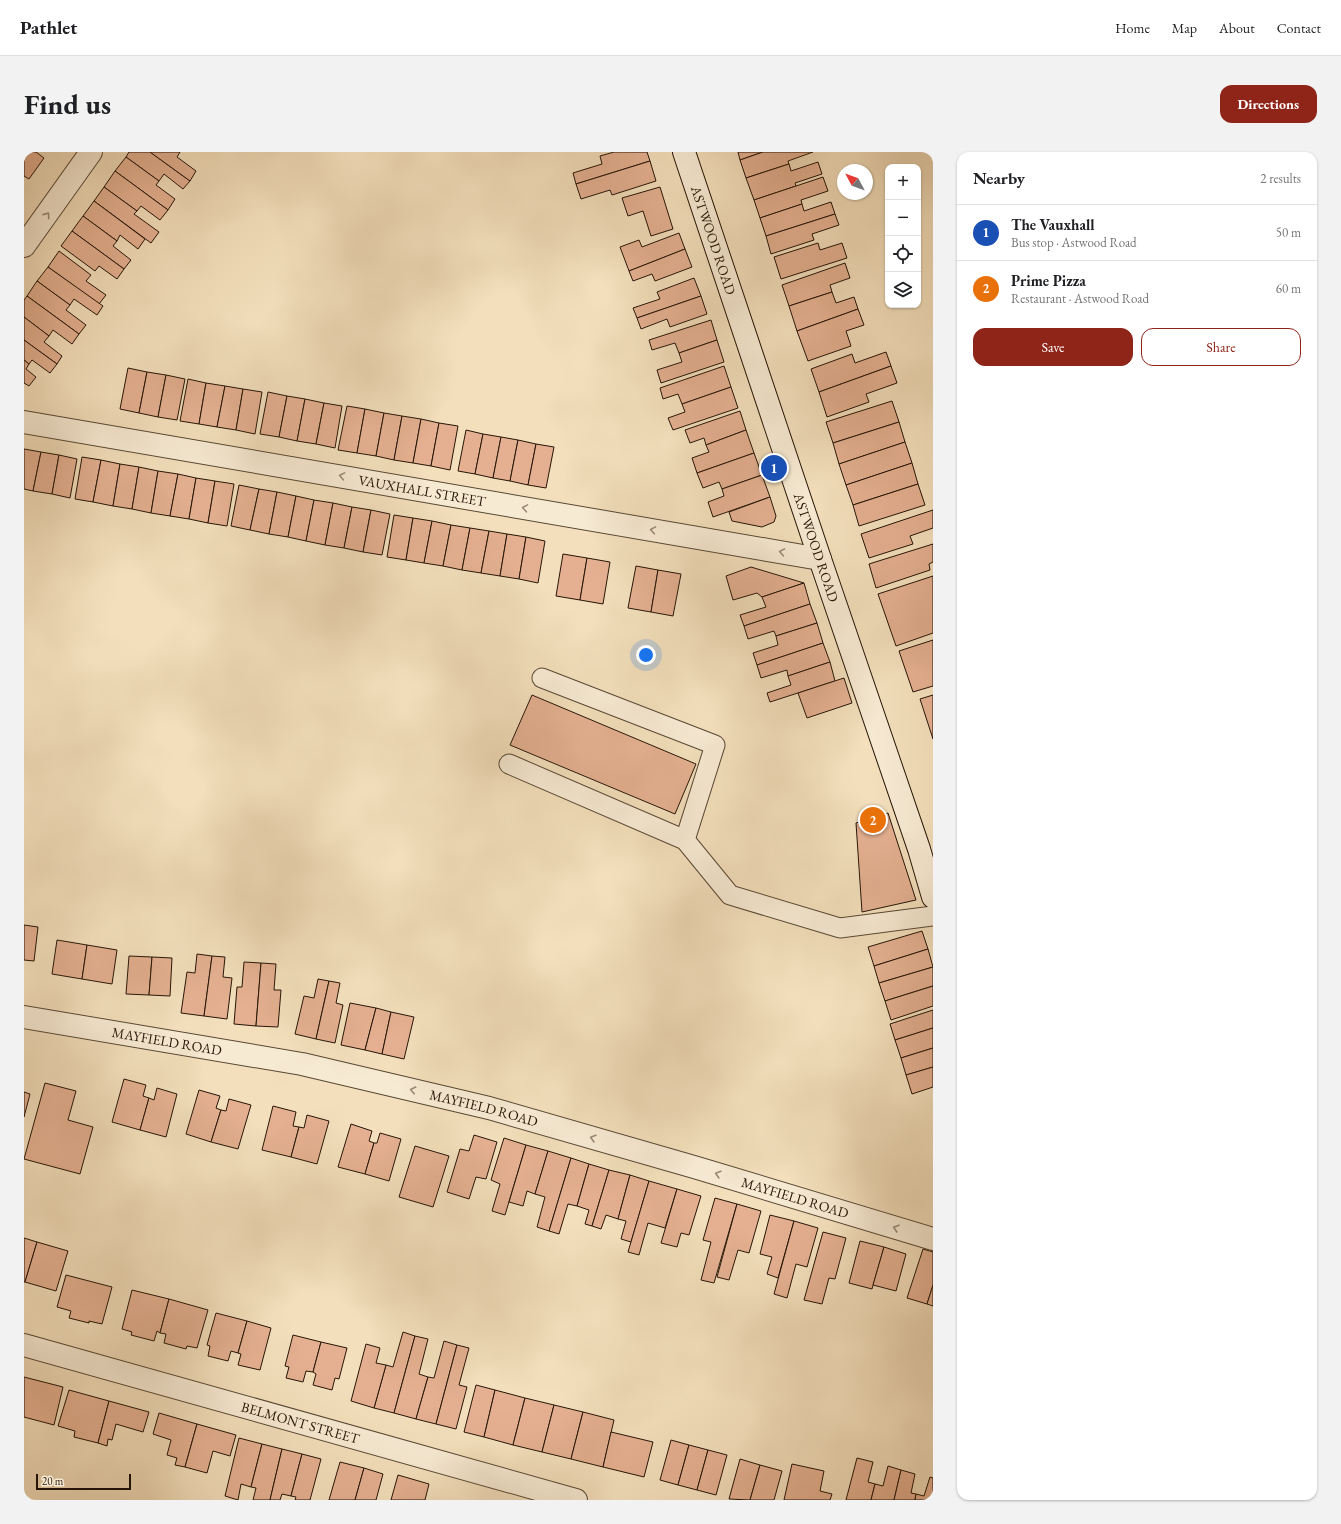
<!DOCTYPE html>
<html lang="en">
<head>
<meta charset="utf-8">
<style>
  body { margin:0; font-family:"EB Garamond",serif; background:#f2f2f2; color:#202124 }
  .controls { position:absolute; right:12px; top:12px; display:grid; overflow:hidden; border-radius:8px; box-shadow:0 1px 3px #0004 }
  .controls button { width:36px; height:36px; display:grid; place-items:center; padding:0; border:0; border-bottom:1px solid #e0e0e0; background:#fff; color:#202124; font:20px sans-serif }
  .compass { position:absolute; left:813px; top:12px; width:36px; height:36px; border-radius:50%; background:#fff; box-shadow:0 1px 3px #0004; rotate:311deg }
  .scale { position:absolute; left:12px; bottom:10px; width:95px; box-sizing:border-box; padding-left:4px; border:2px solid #261506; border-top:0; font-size:11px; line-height:14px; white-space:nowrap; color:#261506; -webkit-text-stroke:3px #f7ead3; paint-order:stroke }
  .you { position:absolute; left:622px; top:503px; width:14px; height:14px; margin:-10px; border:3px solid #fff; border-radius:50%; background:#1a73e8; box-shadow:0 0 0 6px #1a73e833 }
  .badge { display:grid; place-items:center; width:26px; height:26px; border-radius:50%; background:#8f2418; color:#fff; font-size:13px; font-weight:700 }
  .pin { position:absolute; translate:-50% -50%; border:2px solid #fff; box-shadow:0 1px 4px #0006 }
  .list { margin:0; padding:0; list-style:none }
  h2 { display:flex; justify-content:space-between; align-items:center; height:52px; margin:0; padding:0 16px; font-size:17px }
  h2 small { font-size:13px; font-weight:400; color:#757577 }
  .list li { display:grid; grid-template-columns:26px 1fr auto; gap:12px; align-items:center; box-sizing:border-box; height:56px; padding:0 16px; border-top:1px solid #e0e0e0 }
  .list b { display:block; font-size:15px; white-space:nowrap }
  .list p { margin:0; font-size:13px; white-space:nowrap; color:#757577 }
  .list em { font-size:13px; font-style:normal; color:#757577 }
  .actions { display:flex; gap:8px; padding:12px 16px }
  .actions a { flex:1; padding:9px 0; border:1px solid #8f2418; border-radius:12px; text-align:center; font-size:14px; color:#8f2418 }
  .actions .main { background:#8f2418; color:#fff }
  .icon { flex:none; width:22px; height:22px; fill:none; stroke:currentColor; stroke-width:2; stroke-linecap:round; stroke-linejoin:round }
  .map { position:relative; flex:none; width:909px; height:1348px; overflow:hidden; border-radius:12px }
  header { display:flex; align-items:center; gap:24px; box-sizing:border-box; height:56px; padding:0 20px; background:#fff; border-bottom:1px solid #e0e0e0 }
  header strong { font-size:19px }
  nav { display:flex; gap:22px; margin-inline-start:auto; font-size:14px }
  .intro { display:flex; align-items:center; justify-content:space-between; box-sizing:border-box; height:96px; padding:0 24px }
  h1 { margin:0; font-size:28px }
  .button { padding:10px 18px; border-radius:12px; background:#8f2418; color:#fff; font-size:14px; font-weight:700 }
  main { display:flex; gap:24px; padding:0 24px }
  aside { flex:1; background:#fff; border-radius:12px; box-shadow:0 1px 3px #0004 }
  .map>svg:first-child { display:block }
  .building { fill:#e4b091; stroke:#261506 }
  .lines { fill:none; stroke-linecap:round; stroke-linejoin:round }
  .lane-casing { stroke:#594834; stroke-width:21 }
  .street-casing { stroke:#594834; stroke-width:24 }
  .secondary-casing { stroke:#261506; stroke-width:24 }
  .lane { stroke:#f7ead3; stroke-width:19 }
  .street { stroke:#f7ead3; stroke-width:22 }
  .secondary { stroke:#f7ead3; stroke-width:22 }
  .oneway { stroke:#998a77 }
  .labels { text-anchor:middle; stroke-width:3; stroke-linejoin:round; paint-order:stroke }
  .street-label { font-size:14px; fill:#261506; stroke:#f7ead3 }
</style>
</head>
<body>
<header>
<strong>Pathlet</strong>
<nav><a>Home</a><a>Map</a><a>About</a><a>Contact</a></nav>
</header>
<div class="intro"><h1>Find us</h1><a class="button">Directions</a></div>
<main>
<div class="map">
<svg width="909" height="1348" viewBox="0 0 909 1348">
  <rect width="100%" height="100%" fill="#f3dfbc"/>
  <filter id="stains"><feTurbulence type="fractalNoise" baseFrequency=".005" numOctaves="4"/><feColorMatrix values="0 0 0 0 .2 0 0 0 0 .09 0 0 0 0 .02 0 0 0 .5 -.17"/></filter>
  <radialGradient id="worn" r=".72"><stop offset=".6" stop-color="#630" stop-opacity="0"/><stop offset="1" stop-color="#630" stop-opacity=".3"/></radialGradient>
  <g class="building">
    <polygon points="0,0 12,0 20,6 5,27 0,24"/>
    <polygon points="105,0 126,0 166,29 159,37 140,22 135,29 102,5"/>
    <polygon points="126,0 156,0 153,5 172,19 166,29"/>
    <polygon points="590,0 623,0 626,9 552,32 549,21 578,12 576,4"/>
    <polygon points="714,0 739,0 716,8"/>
    <polygon points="739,0 789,0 764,9 765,12 722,26 716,8"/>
    <polygon points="102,5 135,29 132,33 151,47 144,58 91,19"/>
    <polygon points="626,9 632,29 588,43 586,38 557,47 552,32"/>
    <polygon points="794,10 798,22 771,31 772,34 730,48 722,26 765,12 767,19"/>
    <polygon points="91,19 144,58 136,68 117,54 113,59 80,35"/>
    <polygon points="799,25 804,39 777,48 778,52 736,66 730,48"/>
    <polygon points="80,35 113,59 110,62 135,80 127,91 70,49"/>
    <polygon points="636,35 649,77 627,84 619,59 604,64 598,46"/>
    <polygon points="70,49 121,87 114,97 96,83 93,89 59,64"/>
    <polygon points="807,50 811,62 742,84 736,66 778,52 780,59"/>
    <polygon points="811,62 815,73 788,82 790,88 747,102 742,84"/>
    <polygon points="59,64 93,89 89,94 107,108 100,117 48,79"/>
    <polygon points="48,79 100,117 93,127 75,114 71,119 37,94"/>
    <polygon points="655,81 661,97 605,119 596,95 615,88 618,95"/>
    <polygon points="794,91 796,98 818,91 823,106 757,127 750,105"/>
    <polygon points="661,97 668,115 631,129 628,122 609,129 605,119"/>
    <polygon points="35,99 67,123 62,129 82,143 75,152 24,115"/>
    <polygon points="821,111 826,126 806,133 808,140 765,154 758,133"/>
    <polygon points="24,115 79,154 73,163 50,147 46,153 13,129"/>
    <polygon points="670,126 677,144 613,166 609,156 636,147 633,140"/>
    <polygon points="13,129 46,153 42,158 62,173 55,182 3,144"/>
    <polygon points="808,140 812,151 830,145 834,157 773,179 765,154"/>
    <polygon points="3,144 55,182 48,192 29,178 25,184 0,165 0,148"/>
    <polygon points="677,144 683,162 646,175 643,167 617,177 613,166"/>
    <polygon points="834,157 840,173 822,179 827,194 784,209 773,179"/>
    <polygon points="0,165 25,184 20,190 38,204 33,212 0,188"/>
    <polygon points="687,168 693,188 655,201 651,191 628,198 625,188"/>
    <polygon points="0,188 33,212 26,221 8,208 5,212 0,208"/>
    <polygon points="693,188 700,210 637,231 633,218 658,210 655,201"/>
    <polygon points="862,200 867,214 795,240 787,217 828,202 831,211"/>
    <polygon points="0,208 5,212 2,217 12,225 5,234 0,231"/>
    <polygon points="700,214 707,235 658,252 654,242 639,247 636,236"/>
    <polygon points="867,214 873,231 842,242 845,250 803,265 795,240"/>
    <polygon points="104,216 123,220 115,261 96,257"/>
    <polygon points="123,220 142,223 134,265 115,261"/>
    <polygon points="142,223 161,227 153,268 134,265"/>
    <polygon points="164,227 182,231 175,272 156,269"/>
    <polygon points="182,231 201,234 193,275 175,272"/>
    <polygon points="201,234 219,237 212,278 193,275"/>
    <polygon points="707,235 714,256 649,278 644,266 661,260 658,252"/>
    <polygon points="219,237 238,240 231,282 212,278"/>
    <polygon points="244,240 263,244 255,285 236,282"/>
    <polygon points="263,244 281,247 273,289 255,285"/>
    <polygon points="281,247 300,251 292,292 273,289"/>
    <polygon points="868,249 875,270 809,291 802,270"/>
    <polygon points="300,251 318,254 311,296 292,292"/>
    <polygon points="323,254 341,257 333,301 314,298"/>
    <polygon points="341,257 360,261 352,304 333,301"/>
    <polygon points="716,259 722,278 682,293 680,286 666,291 661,278"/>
    <polygon points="360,261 378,264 370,308 352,304"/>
    <polygon points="378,264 397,267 389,311 370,308"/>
    <polygon points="397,267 415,271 407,314 389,311"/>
    <polygon points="875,270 881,290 815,312 809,291"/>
    <polygon points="415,271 434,274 426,318 407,314"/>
    <polygon points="442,278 459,282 451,322 434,319"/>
    <polygon points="722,278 730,301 673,321 668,306 685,300 682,293"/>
    <polygon points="459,282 477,285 469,326 451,322"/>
    <polygon points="477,285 494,288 486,329 469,326"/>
    <polygon points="494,288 512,292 504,333 486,329"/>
    <polygon points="881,290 888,311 822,333 815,312"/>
    <polygon points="512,292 530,295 522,336 504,333"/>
    <polygon points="0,297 17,300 9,339 0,337"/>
    <polygon points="17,300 35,303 28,342 9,339"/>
    <polygon points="730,301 738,323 698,337 695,330 679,336 673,321"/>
    <polygon points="35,303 53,307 46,346 28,342"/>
    <polygon points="58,305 77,308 69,350 51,347"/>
    <polygon points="77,308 96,312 89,354 69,350"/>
    <polygon points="888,311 894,332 829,353 822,333"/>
    <polygon points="96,312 115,315 108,357 89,354"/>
    <polygon points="115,315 134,319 127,361 108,357"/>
    <polygon points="134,319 154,322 146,364 127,361"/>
    <polygon points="154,322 172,326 165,367 146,364"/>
    <polygon points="738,323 746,345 689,365 684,350 700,344 698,337"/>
    <polygon points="172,326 191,329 184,371 165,367"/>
    <polygon points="191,329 210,332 203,374 184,371"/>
    <polygon points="894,332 901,353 835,374 829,353"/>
    <polygon points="215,333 235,337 226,378 207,374"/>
    <polygon points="235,337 253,340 245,382 226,378"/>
    <polygon points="253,340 272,344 264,385 245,382"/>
    <polygon points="272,344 290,348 282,389 264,385"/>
    <polygon points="746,345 752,364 750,370 738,375 708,369 705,360"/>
    <polygon points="290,348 309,351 301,393 282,389"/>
    <polygon points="309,351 328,355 320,396 301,393"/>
    <polygon points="328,355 347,358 339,400 320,396"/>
    <polygon points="347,358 366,362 358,403 339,400"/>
    <polygon points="909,358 909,376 886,384 889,392 845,406 837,382"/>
    <polygon points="370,363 389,366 382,408 363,405"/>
    <polygon points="389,366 408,369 400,411 382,408"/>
    <polygon points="408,369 427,373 419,414 400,411"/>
    <polygon points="427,373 446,376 438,418 419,414"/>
    <polygon points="446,376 465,379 457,421 438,418"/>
    <polygon points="465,379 483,382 476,424 457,421"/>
    <polygon points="483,382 502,385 495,427 476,424"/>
    <polygon points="502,385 521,389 514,431 495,427"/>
    <polygon points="909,392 909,410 905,412 906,418 852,436 845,412"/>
    <polygon points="539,402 563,406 556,448 532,444"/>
    <polygon points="563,406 586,410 579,452 556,448"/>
    <polygon points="612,414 634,418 627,460 604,456"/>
    <polygon points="727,415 780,431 738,445 733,441 709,448 702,424"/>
    <polygon points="634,418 657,422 649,464 627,460"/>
    <polygon points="909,424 909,481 872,494 854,442"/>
    <polygon points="780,431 786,452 720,474 716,463 742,455 738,445"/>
    <polygon points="786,452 793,471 752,484 750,479 724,487 720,474"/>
    <polygon points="793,471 799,491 733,513 729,501 754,493 752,484"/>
    <polygon points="909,488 909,534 889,540 875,499"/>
    <polygon points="799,491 806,510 764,524 763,518 737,526 733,513"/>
    <polygon points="806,510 811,529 746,550 743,541 767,533 764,524"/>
    <polygon points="820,526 828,551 783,566 774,541"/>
    <polygon points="508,543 672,612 651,662 486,593"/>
    <polygon points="909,543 909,587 896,547"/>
    <polygon points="864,661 892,748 838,760 832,671"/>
    <polygon points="0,773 14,775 10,809 0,808"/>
    <polygon points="898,779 904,797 850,814 844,795"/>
    <polygon points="33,788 63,793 58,827 28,822"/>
    <polygon points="63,793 93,798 88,832 58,827"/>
    <polygon points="904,797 909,815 855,831 850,814"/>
    <polygon points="173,802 188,804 180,864 157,861 163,820 171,821"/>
    <polygon points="105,804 128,805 125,843 102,842"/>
    <polygon points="188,804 201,805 199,825 208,826 203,867 180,864"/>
    <polygon points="128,805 148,806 146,844 125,843"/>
    <polygon points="220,810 237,811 232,874 210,872 213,835 218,835"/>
    <polygon points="237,811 252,812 250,838 257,838 254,875 232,874"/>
    <polygon points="909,815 909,834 861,849 855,831"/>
    <polygon points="294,827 305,829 292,887 271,882 280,844 290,846"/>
    <polygon points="305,829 316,831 312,851 319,853 311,891 292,887"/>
    <polygon points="909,834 909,854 867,868 861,849"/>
    <polygon points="326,851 352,856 341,898 317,893"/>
    <polygon points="352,856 367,860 358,902 341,898"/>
    <polygon points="909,858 909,876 871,888 866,872"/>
    <polygon points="367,860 390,865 380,907 358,902"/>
    <polygon points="909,876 909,896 877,906 871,888"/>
    <polygon points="909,896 909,915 882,923 877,906"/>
    <polygon points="909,915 909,935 888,942 882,923"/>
    <polygon points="100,927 122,933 119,944 125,946 116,978 88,970"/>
    <polygon points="21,931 52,939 44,968 69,975 56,1022 0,1007"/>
    <polygon points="133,936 153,942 142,985 116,978 125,946 130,948"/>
    <polygon points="175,938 196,944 192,956 197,958 187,990 162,982"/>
    <polygon points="0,940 6,942 0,965"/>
    <polygon points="205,947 227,953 214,997 187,990 197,958 202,959"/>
    <polygon points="249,954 272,960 269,974 275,975 267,1005 238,998"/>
    <polygon points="283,963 305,969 293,1012 267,1005 275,975 280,976"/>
    <polygon points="327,972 348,979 345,989 350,991 341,1022 314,1015"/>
    <polygon points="356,981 377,987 365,1029 341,1022 350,991 353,991"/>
    <polygon points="450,983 473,990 462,1027 452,1025 445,1047 423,1040 436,997 445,999"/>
    <polygon points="480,986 502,993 481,1063 468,1059 476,1032 467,1028"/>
    <polygon points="502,993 524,999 511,1042 503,1039 499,1054 485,1050"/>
    <polygon points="391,994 425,1004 409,1055 375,1045"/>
    <polygon points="524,999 547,1006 525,1079 513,1075 521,1045 511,1042"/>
    <polygon points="547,1006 565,1012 553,1054 544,1052 535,1082 525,1079"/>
    <polygon points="565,1012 585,1018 568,1074 561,1072 565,1058 553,1054"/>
    <polygon points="585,1018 606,1023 594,1067 582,1063 577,1077 568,1074"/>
    <polygon points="606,1023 625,1029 607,1090 597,1087 602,1069 594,1067"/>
    <polygon points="625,1029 653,1037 641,1076 624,1071 615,1103 604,1100"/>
    <polygon points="653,1037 677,1044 665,1083 657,1081 653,1095 637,1091"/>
    <polygon points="691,1046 713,1052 690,1131 677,1128 687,1090 679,1088"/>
    <polygon points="713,1052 737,1059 725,1101 714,1098 705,1128 693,1125"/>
    <polygon points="746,1063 770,1069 754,1126 743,1122 748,1105 736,1102"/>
    <polygon points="770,1069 794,1076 783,1115 772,1112 763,1146 750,1142"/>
    <polygon points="799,1080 822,1086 811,1127 805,1126 798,1152 780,1148"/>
    <polygon points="0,1086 13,1090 1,1130 0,1130"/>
    <polygon points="836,1089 860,1095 848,1137 825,1131"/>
    <polygon points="13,1090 44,1099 32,1139 1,1130"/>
    <polygon points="860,1095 882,1102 872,1139 849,1133"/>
    <polygon points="899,1097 909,1100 909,1133 903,1152 883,1146"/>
    <polygon points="42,1123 88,1135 78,1172 65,1169 65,1171 45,1166 47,1159 33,1155"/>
    <polygon points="909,1133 909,1154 903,1152"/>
    <polygon points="108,1138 145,1147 136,1181 133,1179 130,1189 107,1183 108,1180 98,1177"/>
    <polygon points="145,1147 184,1158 173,1196 163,1194 162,1197 140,1191 142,1182 136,1181"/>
    <polygon points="192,1161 223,1169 214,1201 207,1199 204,1209 184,1204 186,1194 183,1193"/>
    <polygon points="223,1169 247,1176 236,1218 214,1213 217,1202 214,1201"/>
    <polygon points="379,1180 391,1184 370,1261 350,1256 362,1213 369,1215"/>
    <polygon points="269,1183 297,1190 289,1220 282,1219 279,1230 262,1226 265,1215 261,1214"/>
    <polygon points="391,1184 404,1187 395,1222 404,1225 392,1267 370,1261"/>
    <polygon points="420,1189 433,1193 412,1272 392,1267 404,1225 410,1226"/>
    <polygon points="297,1190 323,1196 315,1227 311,1226 308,1238 289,1233 292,1222 289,1220"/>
    <polygon points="342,1192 356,1196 352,1211 362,1213 350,1256 327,1249"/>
    <polygon points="433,1193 445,1196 435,1233 443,1235 432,1277 412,1272"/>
    <polygon points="0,1225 39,1235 30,1273 0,1265"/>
    <polygon points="452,1233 471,1238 460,1285 440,1280"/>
    <polygon points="45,1238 85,1249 74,1291 50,1285 51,1279 34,1274"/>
    <polygon points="471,1238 501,1246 489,1293 460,1285"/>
    <polygon points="501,1246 530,1253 518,1300 489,1293"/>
    <polygon points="85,1249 125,1260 119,1280 92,1272 88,1288 84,1287 83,1294 74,1291"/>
    <polygon points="530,1253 559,1260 547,1307 518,1300"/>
    <polygon points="559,1260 590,1268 579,1315 547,1307"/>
    <polygon points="135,1261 173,1272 161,1315 151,1313 153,1306 143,1303 147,1288 129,1282"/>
    <polygon points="173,1272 212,1283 206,1304 189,1299 183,1321 161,1315"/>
    <polygon points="587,1280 629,1290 620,1325 579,1315"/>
    <polygon points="215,1286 238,1292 227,1335 217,1332 214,1348 201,1344"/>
    <polygon points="647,1288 665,1293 654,1333 636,1328"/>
    <polygon points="238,1292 258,1297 246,1348 229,1348 232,1336 227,1335"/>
    <polygon points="665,1293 684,1298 673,1338 654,1333"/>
    <polygon points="258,1297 278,1302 267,1344 258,1342 256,1348 246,1348"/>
    <polygon points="684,1298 703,1303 692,1343 673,1338"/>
    <polygon points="278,1302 297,1307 286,1348 271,1348 272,1345 267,1344"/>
    <polygon points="833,1306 849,1310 844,1330 851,1332 847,1348 822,1348"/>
    <polygon points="716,1307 736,1313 726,1348 705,1347"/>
    <polygon points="316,1310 340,1316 331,1348 305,1348"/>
    <polygon points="768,1312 800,1319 796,1339 808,1342 806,1348 760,1348"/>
    <polygon points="736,1313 758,1319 750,1348 726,1348"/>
    <polygon points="864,1314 877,1318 870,1348 847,1348 851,1332 859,1334"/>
    <polygon points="340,1316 359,1322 352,1348 331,1348"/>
    <polygon points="877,1318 891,1322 887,1341 892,1342 891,1348 870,1348"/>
    <polygon points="374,1323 405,1332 401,1348 367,1348"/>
    <polygon points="906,1325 909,1326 909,1348 891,1348 892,1342 900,1344"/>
  </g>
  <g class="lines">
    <g class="lane-casing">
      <g id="lane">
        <polyline points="518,526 691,593 661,688"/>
        <polyline points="485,612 661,688 706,743 816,776 909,764"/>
      </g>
    </g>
    <g class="street-casing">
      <g id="street">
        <polyline points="0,94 67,0"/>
        <path id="s1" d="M0,270L796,407"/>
        <path id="s2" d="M0,865L278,912L465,956L670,1015L909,1087"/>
        <path id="s3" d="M0,1193L552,1348"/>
      </g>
    </g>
    <g class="secondary-casing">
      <g id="secondary">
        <path id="s4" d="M660,0L796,407L895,697L909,745"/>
      </g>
    </g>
    <use href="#lane" class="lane"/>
    <use href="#street" class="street"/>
    <use href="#secondary" class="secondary"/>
  </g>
  <defs><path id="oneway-chevron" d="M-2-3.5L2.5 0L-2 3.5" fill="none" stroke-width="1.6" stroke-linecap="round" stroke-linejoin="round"/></defs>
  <g class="oneway">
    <use href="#oneway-chevron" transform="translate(23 63) rotate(-55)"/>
    <use href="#oneway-chevron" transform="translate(318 324) rotate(-170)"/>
    <use href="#oneway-chevron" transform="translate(501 356) rotate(-170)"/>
    <use href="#oneway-chevron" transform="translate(629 378) rotate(-170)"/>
    <use href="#oneway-chevron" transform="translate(758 400) rotate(-170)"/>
    <use href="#oneway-chevron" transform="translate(389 938) rotate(-167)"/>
    <use href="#oneway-chevron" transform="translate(569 986) rotate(-164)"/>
    <use href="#oneway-chevron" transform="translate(694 1022) rotate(-163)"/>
    <use href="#oneway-chevron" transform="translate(872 1076) rotate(-163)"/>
  </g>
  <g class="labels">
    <g class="street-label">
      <text dy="5" stroke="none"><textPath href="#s4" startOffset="93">ASTWOOD ROAD</textPath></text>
      <text dy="5" stroke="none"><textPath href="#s1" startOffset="404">VAUXHALL STREET</textPath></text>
      <text dy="5" stroke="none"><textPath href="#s4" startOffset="417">ASTWOOD ROAD</textPath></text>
      <text dy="5" stroke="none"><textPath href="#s2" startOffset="145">MAYFIELD ROAD</textPath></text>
      <text dy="5" stroke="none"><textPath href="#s2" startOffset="469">MAYFIELD ROAD</textPath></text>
      <text dy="5" stroke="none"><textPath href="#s2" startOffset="793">MAYFIELD ROAD</textPath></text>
      <text dy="5" stroke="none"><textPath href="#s3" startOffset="287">BELMONT STREET</textPath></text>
    </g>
  </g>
  <rect width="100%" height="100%" filter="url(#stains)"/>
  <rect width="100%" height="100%" fill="url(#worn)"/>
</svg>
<div class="controls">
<button>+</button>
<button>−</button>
<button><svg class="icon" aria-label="locate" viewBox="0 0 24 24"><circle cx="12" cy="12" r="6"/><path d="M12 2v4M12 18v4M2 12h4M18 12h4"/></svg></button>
<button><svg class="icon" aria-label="layers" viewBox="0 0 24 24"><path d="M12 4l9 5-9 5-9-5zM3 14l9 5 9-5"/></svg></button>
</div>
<svg class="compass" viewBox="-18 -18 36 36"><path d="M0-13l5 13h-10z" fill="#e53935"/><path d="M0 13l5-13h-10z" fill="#757577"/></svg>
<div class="scale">20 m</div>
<div class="you"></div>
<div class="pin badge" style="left:750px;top:316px;background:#1a4fb4">1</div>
<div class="pin badge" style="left:849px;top:668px;background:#e8710a">2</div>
</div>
<aside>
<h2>Nearby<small>2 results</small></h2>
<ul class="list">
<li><span class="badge" style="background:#1a4fb4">1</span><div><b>The Vauxhall</b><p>Bus stop · Astwood Road</p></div><em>50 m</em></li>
<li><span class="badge" style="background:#e8710a">2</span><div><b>Prime Pizza</b><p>Restaurant · Astwood Road</p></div><em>60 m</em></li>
</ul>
<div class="actions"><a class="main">Save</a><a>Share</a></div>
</aside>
</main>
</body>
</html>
